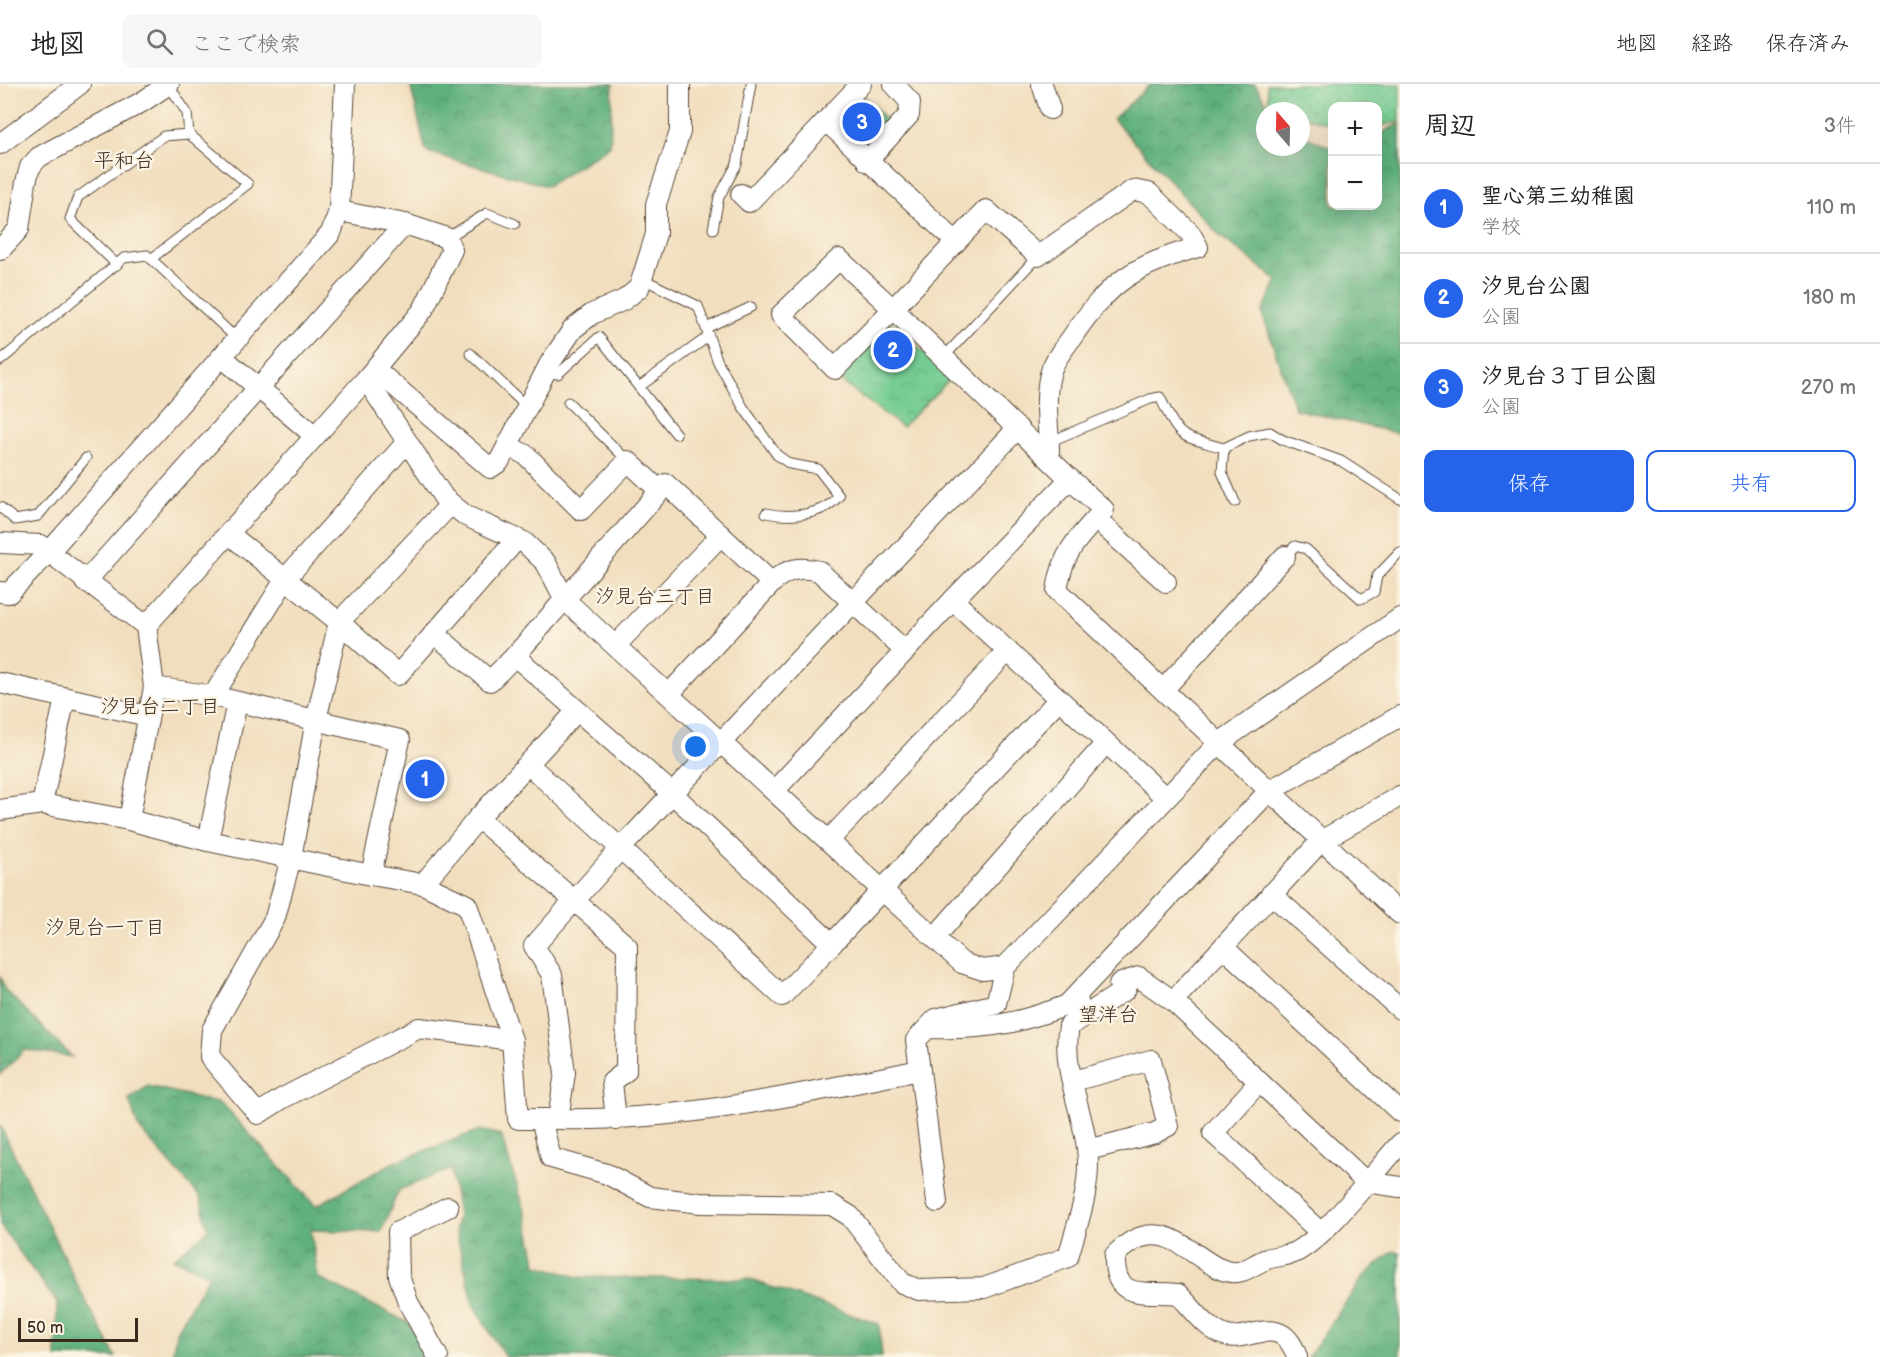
<!DOCTYPE html>
<html lang="ja">
<head>
<meta charset="utf-8">
<style>
  body { margin:0; font-family:"Balsamiq Sans","Klee One",sans-serif; background:#f6f6f6; color:#202124 }
  .controls { position:absolute; right:18px; top:18px; display:grid; overflow:hidden; border-radius:12px; box-shadow:0 6px 24px #0002 }
  .controls button { width:54px; height:54px; display:grid; place-items:center; padding:0; border:0; border-bottom:2px solid #e0e0e0; background:#fff; color:#202124; font:30px sans-serif }
  .compass { position:absolute; left:1256px; top:18px; width:54px; height:54px; border-radius:50%; background:#fff; box-shadow:0 6px 24px #0002; rotate:340deg }
  .scale { position:absolute; left:18px; bottom:15px; width:120px; box-sizing:border-box; padding-left:6px; border:3px solid #3b2a1e; border-top:0; font-size:16px; line-height:21px; white-space:nowrap; color:#3b2a1e; -webkit-text-stroke:4px #fcf5e5; paint-order:stroke }
  .you { position:absolute; left:696px; top:663px; width:21px; height:21px; margin:-15px; border:4px solid #fff; border-radius:50%; background:#1a73e8; box-shadow:0 0 0 9px #1a73e833 }
  .badge { display:grid; place-items:center; width:39px; height:39px; border-radius:50%; background:#2563eb; color:#fff; font-size:20px; font-weight:700 }
  .pin { position:absolute; translate:-50% -50%; border:3px solid #fff; box-shadow:0 2px 6px #0006 }
  .list { margin:0; padding:0; list-style:none }
  h2 { display:flex; justify-content:space-between; align-items:center; height:78px; margin:0; padding:0 24px; font-size:26px }
  h2 small { font-size:20px; font-weight:400; color:#757577 }
  .list li { display:grid; grid-template-columns:39px 1fr auto; gap:18px; align-items:center; box-sizing:border-box; height:90px; padding:0 24px; border-top:2px solid #e0e0e0 }
  .list b { display:block; font-size:22px; white-space:nowrap }
  .list p { margin:0; font-size:20px; white-space:nowrap; color:#757577 }
  .list em { font-size:20px; font-style:normal; color:#757577 }
  .actions { display:flex; gap:12px; padding:18px 24px }
  .actions a { flex:1; padding:14px 0; border:2px solid #2563eb; border-radius:12px; text-align:center; font-size:21px; color:#2563eb }
  .actions .main { background:#2563eb; color:#fff }
  .icon { flex:none; width:33px; height:33px; fill:none; stroke:currentColor; stroke-width:2; stroke-linecap:round; stroke-linejoin:round }
  .map { position:relative; flex:none; width:1400px; height:1273px; overflow:hidden }
  header { display:flex; align-items:center; gap:36px; box-sizing:border-box; height:84px; padding:0 30px; background:#fff; border-bottom:2px solid #e0e0e0 }
  header strong { font-size:28px }
  nav { display:flex; gap:33px; margin-inline-start:auto; font-size:21px }
  .search { width:420px; height:54px; background:#f6f6f6; display:flex; align-items:center; gap:15px; box-sizing:border-box; padding:0 21px; border-radius:12px; color:#757577; font-size:22px }
  main { display:flex }
  aside { flex:1; background:#fff }
  .map>svg:first-child { display:block }
  .grass { fill:url(#grass-dots); stroke:#587b58; stroke-width:1.5 }
  .forest { fill:url(#forest-crowns); stroke:#4d6d4e; stroke-width:1.5 }
  .park { fill:url(#park-crowns); stroke:#587b58; stroke-width:1.5 }
  .lines { fill:none; stroke-linecap:round; stroke-linejoin:round }
  .lane-casing { stroke:#564536; stroke-width:11 }
  .street-casing { stroke:#564536; stroke-width:22 }
  .lane { stroke:#fff; stroke-width:9 }
  .street { stroke:#fff; stroke-width:20 }
  .labels { text-anchor:middle; stroke-width:4.5; stroke-linejoin:round; paint-order:stroke }
  .neighbourhood-label { font-size:20px; fill:#3b2a1e; stroke:#fcf5e5 }
</style>
</head>
<body>
<header>
<strong>地図</strong>
<div class="search"><svg class="icon" aria-label="search" viewBox="0 0 24 24"><circle cx="10" cy="10" r="6"/><path d="M15 15l6 6"/></svg>ここで検索</div>
<nav><a>地図</a><a>経路</a><a>保存済み</a></nav>
</header>
<main>
<div class="map">
<svg width="1400" height="1273" viewBox="0 0 1400 1273">
  <defs>
    <pattern id="grass-dots" width="8" height="8" patternUnits="userSpaceOnUse" patternTransform="scale(1.5)"><rect width="8" height="8" fill="#74cc93"/><path d="M2 2h.1M6 6h.1" fill="none" stroke="#65af7e" stroke-width="1.8" stroke-linecap="round"/></pattern>
    <pattern id="forest-crowns" width="20" height="18" patternUnits="userSpaceOnUse" patternTransform="scale(1.5)"><rect width="20" height="18" fill="#5fb07d"/><path d="M2 6a3 3 0 1 1 6 0M12 15a3 3 0 1 1 6 0" fill="none" stroke="#508f66"/></pattern>
    <pattern id="park-crowns" width="20" height="18" patternUnits="userSpaceOnUse" patternTransform="scale(1.5)"><rect width="20" height="18" fill="#74cc93"/><path d="M2 6a3 3 0 1 1 6 0M12 15a3 3 0 1 1 6 0" fill="none" stroke="#65af7e"/></pattern>
  </defs>
  <rect width="100%" height="100%" fill="#fcf5e5"/>
  <filter id="ink" filterUnits="userSpaceOnUse"><feTurbulence type="fractalNoise" baseFrequency=".0167" numOctaves="2"/><feDisplacementMap in="SourceGraphic" scale="12" xChannelSelector="R" yChannelSelector="G"/><feConvolveMatrix kernelMatrix="1 2 1 2 8 2 1 2 1" color-interpolation-filters="sRGB"/></filter>
  <filter id="wash" filterUnits="userSpaceOnUse"><feTurbulence type="fractalNoise" baseFrequency=".008" numOctaves="4" result="noise"/><feDisplacementMap in="SourceGraphic" scale="24" xChannelSelector="R" yChannelSelector="G"/><feGaussianBlur stdDeviation="1.35" result="paint"/><feColorMatrix in="noise" values="0 0 0 0 0 0 0 0 0 0 0 0 0 0 0 0 0 1.4 0 .05"/><feComposite in="paint" operator="in"/></filter>
  <g filter="url(#wash)">
    <rect width="100%" height="100%" fill="#f1debe"/>
    <polygon class="grass" points="1267,0 1400,0 1400,37 1378,43 1378,22 1332,22 1332,40 1301,33 1301,27 1269,27"/>
    <g class="forest">
      <polygon points="410,0 613,0 610,62 547,102 426,68"/>
      <polygon points="1151,0 1255,0 1271,27 1265,27 1265,63 1301,63 1301,51 1332,64 1332,122 1378,122 1378,51 1400,39 1400,350 1295,325 1262,229 1277,196 1220,152 1113,35"/>
      <polygon points="0,892 5,906 72,973 25,966 0,990"/>
      <polygon points="148,1002 221,1019 316,1122 392,1079 480,1046 501,1051 525,1127 537,1181 578,1193 748,1195 879,1240 882,1273 505,1273 474,1222 455,1144 458,1132 451,1085 399,1106 381,1148 311,1146 318,1194 409,1239 428,1273 172,1273 176,1248 209,1191 173,1174 208,1146 200,1113 138,1043 129,1015"/>
      <polygon points="0,1041 81,1208 116,1273 56,1273 57,1219 0,1141"/>
      <polygon points="1393,1167 1400,1169 1400,1273 1308,1273 1364,1192"/>
    </g>
    <g class="park">
      <polygon points="863,11 888,38 862,65 836,39"/>
      <polygon points="891,238 951,294 902,343 838,295"/>
    </g>
  </g>
  <g filter="url(#ink)">
    <g class="lines">
      <g class="lane-casing">
        <g id="lane">
          <polyline points="168,0 187,29 189,50"/>
          <polyline points="713,145 719,113 737,80 751,0"/>
          <polyline points="447,154 487,129 515,140"/>
          <polyline points="117,181 70,135 78,113 164,52 189,50 248,100 151,175"/>
          <path d="M643,195L698,222L718,278L743,323L777,371L790,380L818,385L839,412C823,432 789,434 766,429"/>
          <polyline points="706,244 751,223"/>
          <polyline points="470,269 527,323"/>
          <polyline points="943,274 1038,172"/>
          <polyline points="0,277 124,174 147,171 237,255"/>
          <polyline points="545,288 558,290 599,253 676,350"/>
          <polyline points="639,303 709,252"/>
          <polyline points="568,318 628,377"/>
          <path d="M1049,358L1150,315L1160,313C1181,357 1178,351 1224,364L1249,352L1270,348L1283,356L1341,377L1400,415"/>
          <polyline points="1224,364 1222,388 1235,418"/>
          <polyline points="0,423 15,436 38,432 86,374"/>
          <polyline points="1285,472 1295,462 1306,465 1361,515 1374,508 1377,492 1400,468"/>
        </g>
      </g>
      <g class="street-casing">
        <g id="street">
          <polyline points="1042,0 1050,25"/>
          <polyline points="826,37 956,158"/>
          <polyline points="0,60 80,0"/>
          <polyline points="867,77 909,31 910,18 894,0"/>
          <polyline points="741,110 749,118 861,0"/>
          <polyline points="339,127 345,0"/>
          <polyline points="0,166 19,145 26,98 30,83 39,73 142,18 169,0"/>
          <polygon points="839,175 893,225 835,285 781,231"/>
          <polyline points="222,273 315,352"/>
          <polyline points="375,285 490,384 499,378 550,279 573,245 592,230 624,216 639,204 656,150 656,120 680,48 680,0"/>
          <polyline points="366,295 444,414 466,432 524,458 546,479 565,516 962,879 983,886 1005,883 1219,659 1400,534"/>
          <polyline points="508,362 526,371 581,426 628,377 660,407"/>
          <path d="M1070,395L1104,426C1078,454 1063,467 1057,506L1400,830"/>
          <polyline points="1096,435 1166,498"/>
          <polyline points="229,450 339,538 451,420"/>
          <polyline points="0,459 41,461 49,468 331,149 339,127 405,140 447,154 452,166 423,226 366,295 146,542 49,468 9,509 0,508"/>
          <polyline points="85,498 405,140"/>
          <path d="M772,499C785,485 801,482 819,487L905,567"/>
          <path d="M953,516L1070,395L893,225L986,126L1038,172L1133,106L1149,109L1190,149L1198,163C1132,183 1111,196 1072,253C1066,262 1056,273 1052,284C1042,312 1050,345 1049,374"/>
          <polyline points="146,542 154,603 129,736 208,757 371,791 400,656 213,612 286,494 407,358"/>
          <polyline points="434,549 490,597 515,572"/>
          <polyline points="616,561 721,451"/>
          <polyline points="0,599 148,632"/>
          <polyline points="154,603 213,612"/>
          <polyline points="1163,606 1285,472"/>
          <polyline points="669,610 772,499 666,400 515,572 674,711 832,860 1059,615 953,516 774,707"/>
          <polyline points="1059,615 1166,714"/>
          <polyline points="528,680 782,912 832,860"/>
          <polyline points="1400,712 1321,757 1173,917 1366,1098 1400,1103"/>
          <polyline points="42,720 65,614"/>
          <polyline points="0,726 42,720 129,736"/>
          <polyline points="478,734 627,862 626,987 612,998 616,1036"/>
          <polyline points="829,756 1008,567"/>
          <polyline points="208,757 237,618"/>
          <polyline points="371,791 423,800 467,821 512,956 518,1035 558,1035 565,989 552,891 534,862 621,764 1018,344"/>
          <polyline points="423,800 478,734 576,628"/>
          <polyline points="1271,810 1400,925"/>
          <polyline points="935,853 1106,659"/>
          <polyline points="1223,863 1400,1028"/>
          <polyline points="1119,900 1139,893 1173,917"/>
          <polyline points="1067,921 1269,707 1400,632"/>
          <path d="M928,944C990,946 1021,939 1078,917"/>
          <polyline points="512,956 419,944 283,1014 258,1030 210,973 212,946 275,834 291,774 316,636 339,538 398,591 517,455"/>
          <polyline points="1073,997 1151,976 1168,1042 1155,1049 1088,1066"/>
          <polyline points="1259,998 1213,1049 1320,1148"/>
          <path d="M541,1035L551,1074L607,1090L650,1113L701,1119L832,1121L850,1132L902,1199L919,1206L984,1204L1068,1173C1078,1138 1092,1101 1087,1064C1082,1024 1061,983 1069,942L1125,906L1130,896"/>
          <path d="M558,1035C682,1038 799,1010 920,986"/>
          <polyline points="937,1118 916,956 936,935 996,920 1005,883"/>
          <polyline points="438,1273 408,1218 399,1192 398,1148 448,1123"/>
          <path d="M1297,1273C1282,1227 1250,1258 1227,1252C1206,1246 1193,1224 1178,1210C1145,1206 1113,1219 1115,1171C1169,1114 1203,1199 1242,1187C1251,1184 1258,1178 1267,1175C1275,1172 1286,1172 1294,1169C1326,1154 1374,1088 1400,1060"/>
        </g>
      </g>
      <use href="#lane" class="lane"/>
      <use href="#street" class="street"/>
    </g>
  </g>
  <g class="labels">
    <g class="neighbourhood-label">
      <text x="124" y="83">平和台</text>
      <text x="655" y="519">汐見台三丁目</text>
      <text x="160" y="629">汐見台二丁目</text>
      <text x="105" y="850">汐見台一丁目</text>
      <text x="1108" y="937">望洋台</text>
    </g>
  </g>
</svg>
<div class="controls">
<button>+</button>
<button>−</button>
</div>
<svg class="compass" viewBox="-18 -18 36 36"><path d="M0-13l5 13h-10z" fill="#e53935"/><path d="M0 13l5-13h-10z" fill="#757577"/></svg>
<div class="scale">50 m</div>
<div class="you"></div>
<div class="pin badge" style="left:425px;top:695px">1</div>
<div class="pin badge" style="left:893px;top:266px">2</div>
<div class="pin badge" style="left:862px;top:38px">3</div>
</div>
<aside>
<h2>周辺<small>3件</small></h2>
<ul class="list">
<li><span class="badge">1</span><div><b>聖心第三幼稚園</b><p>学校</p></div><em>110 m</em></li>
<li><span class="badge">2</span><div><b>汐見台公園</b><p>公園</p></div><em>180 m</em></li>
<li><span class="badge">3</span><div><b>汐見台３丁目公園</b><p>公園</p></div><em>270 m</em></li>
</ul>
<div class="actions"><a class="main">保存</a><a>共有</a></div>
</aside>
</main>
</body>
</html>
